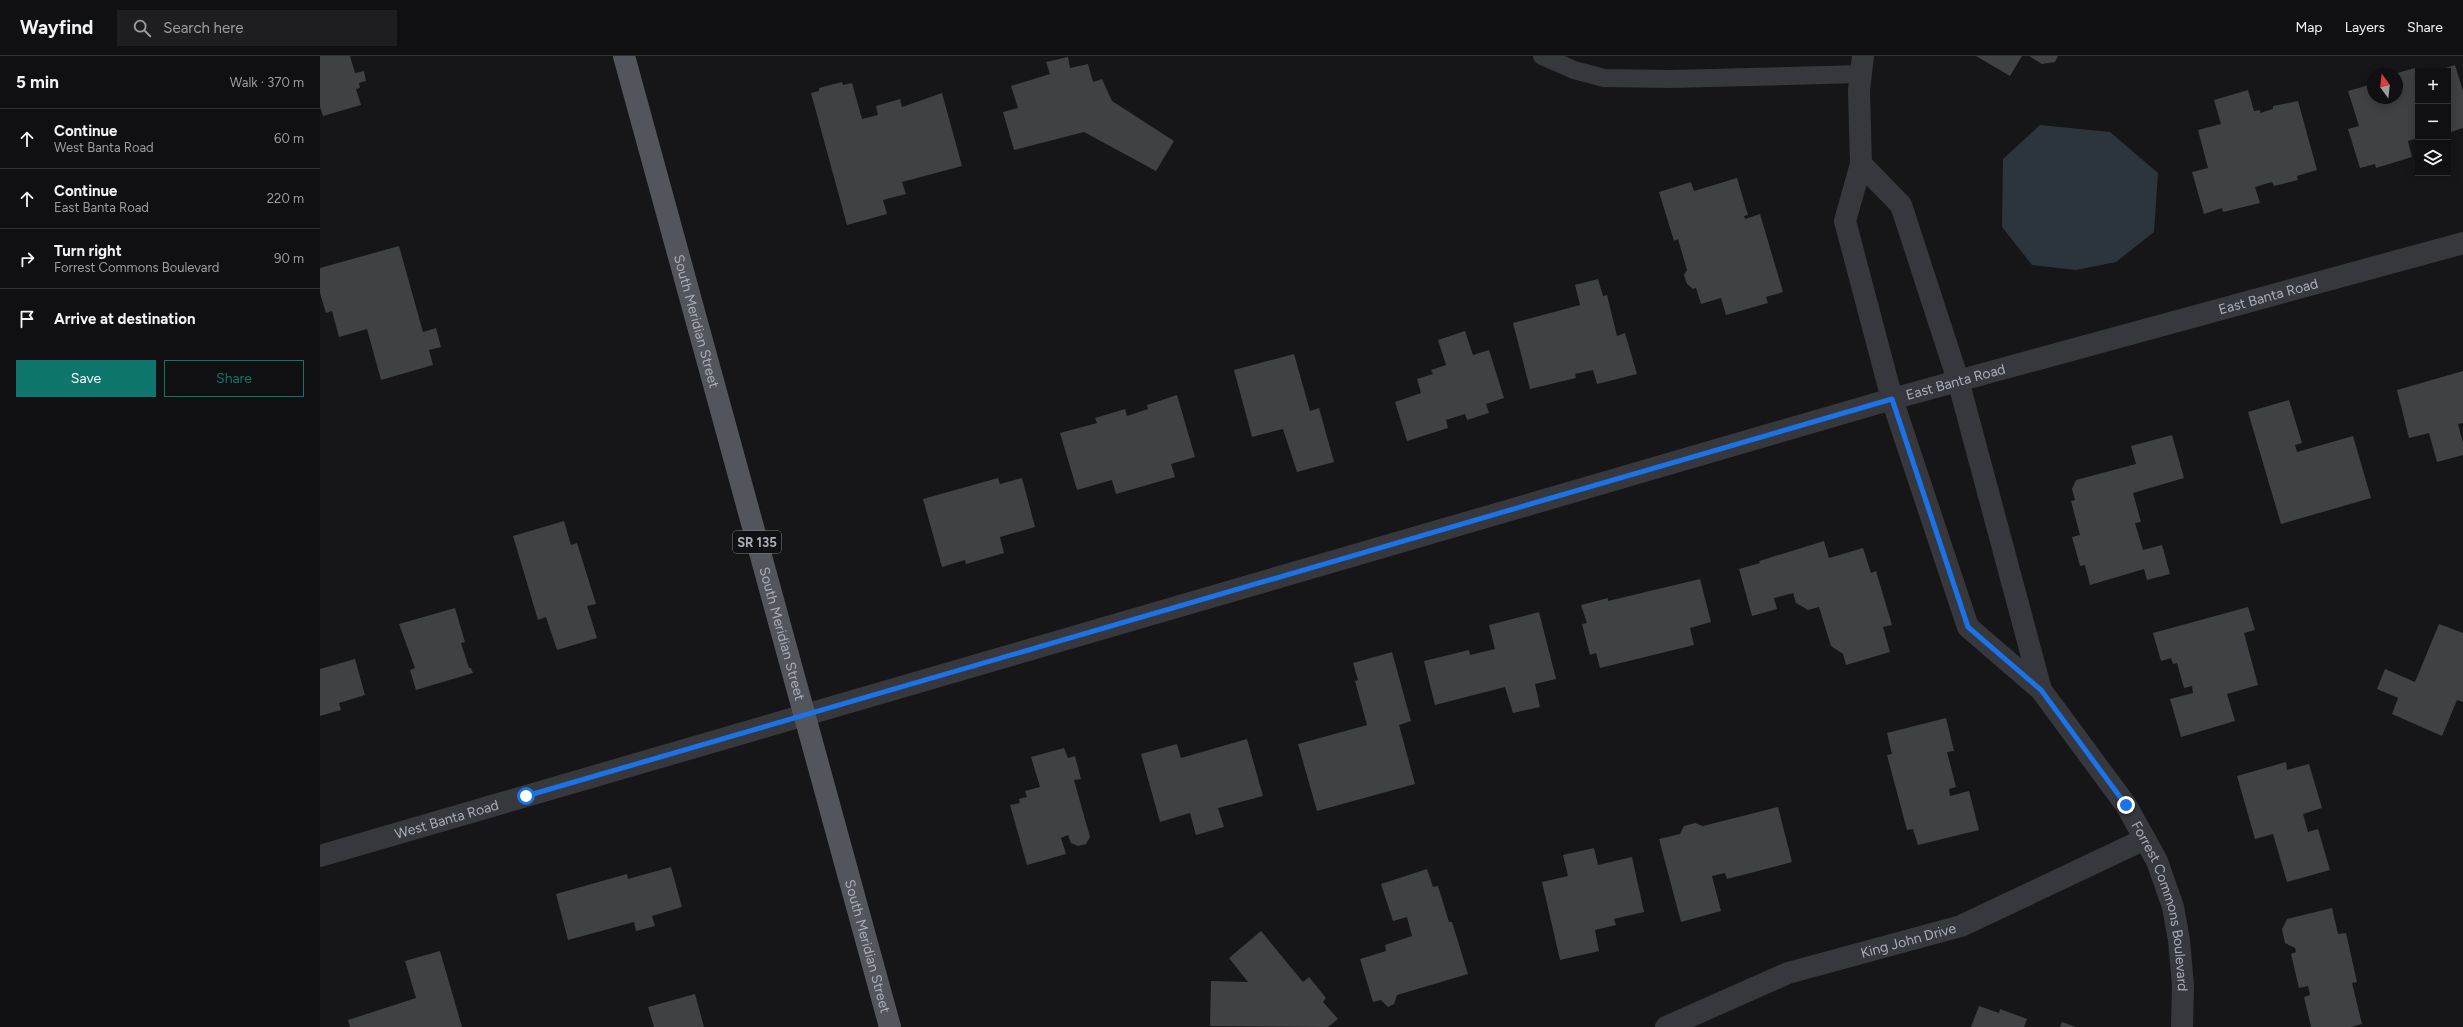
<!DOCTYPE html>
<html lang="en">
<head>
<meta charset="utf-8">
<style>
  body { margin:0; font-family:Figtree,sans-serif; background:#1e1e20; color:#f1f3f6 }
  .controls { position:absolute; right:12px; top:12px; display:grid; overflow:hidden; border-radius:0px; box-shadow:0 2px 10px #0003 }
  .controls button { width:36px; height:36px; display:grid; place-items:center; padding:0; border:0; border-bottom:1px solid #303032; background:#101012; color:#f1f3f6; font:20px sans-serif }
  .compass { position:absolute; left:2047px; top:12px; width:36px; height:36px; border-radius:50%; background:#101012; box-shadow:0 2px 10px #0003; rotate:345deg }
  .stop { position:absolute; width:12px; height:12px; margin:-9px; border:3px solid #1a73e8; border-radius:50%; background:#fff }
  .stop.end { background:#1a73e8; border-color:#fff; box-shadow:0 1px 4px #0008 }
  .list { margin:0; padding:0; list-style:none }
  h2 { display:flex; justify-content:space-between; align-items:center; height:52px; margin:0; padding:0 16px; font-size:17px }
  h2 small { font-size:13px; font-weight:400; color:#9c9d9f }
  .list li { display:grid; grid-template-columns:26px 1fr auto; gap:12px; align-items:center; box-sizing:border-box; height:60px; padding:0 16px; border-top:1px solid #303032 }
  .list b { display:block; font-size:15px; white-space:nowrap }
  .list p { margin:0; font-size:13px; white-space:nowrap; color:#9c9d9f }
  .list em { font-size:13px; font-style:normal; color:#9c9d9f }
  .actions { display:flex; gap:8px; padding:12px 16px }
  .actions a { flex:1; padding:9px 0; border:1px solid #0f766e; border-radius:0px; text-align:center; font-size:14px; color:#0f766e }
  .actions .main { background:#0f766e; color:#fff }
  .icon { flex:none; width:22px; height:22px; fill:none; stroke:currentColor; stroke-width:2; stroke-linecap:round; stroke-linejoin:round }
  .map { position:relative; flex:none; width:2143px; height:971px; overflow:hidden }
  header { display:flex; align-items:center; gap:24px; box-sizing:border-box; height:56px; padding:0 20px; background:#101012; border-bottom:1px solid #303032 }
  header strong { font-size:19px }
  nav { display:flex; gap:22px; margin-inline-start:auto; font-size:14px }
  .search { width:280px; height:36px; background:#1e1e20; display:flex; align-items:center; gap:10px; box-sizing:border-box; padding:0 14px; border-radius:0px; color:#9c9d9f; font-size:15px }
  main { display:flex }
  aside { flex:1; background:#101012 }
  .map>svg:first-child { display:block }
  .water { fill:#2c353c }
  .building { fill:#404145 }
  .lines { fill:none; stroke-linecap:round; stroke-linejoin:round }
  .service { stroke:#37383d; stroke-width:18 }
  .minor { stroke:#37383d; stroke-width:22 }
  .tertiary { stroke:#37383d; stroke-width:22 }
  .primary { stroke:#53555c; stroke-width:22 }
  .route { stroke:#1a73e8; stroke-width:5 }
  .labels { text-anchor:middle; stroke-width:3; stroke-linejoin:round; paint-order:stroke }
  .shield { fill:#111113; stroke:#7b7e86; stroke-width:1 }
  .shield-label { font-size:13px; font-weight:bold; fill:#a8adb8 }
  .street-label { font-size:14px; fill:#a8adb8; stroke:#111113 }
</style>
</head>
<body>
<header>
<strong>Wayfind</strong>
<div class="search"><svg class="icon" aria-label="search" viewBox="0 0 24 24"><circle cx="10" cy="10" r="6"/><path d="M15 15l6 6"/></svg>Search here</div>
<nav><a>Map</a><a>Layers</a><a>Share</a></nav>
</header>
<main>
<aside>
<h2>5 min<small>Walk · 370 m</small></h2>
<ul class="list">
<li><svg class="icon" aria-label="ahead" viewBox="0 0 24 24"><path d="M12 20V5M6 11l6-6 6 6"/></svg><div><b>Continue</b><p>West Banta Road</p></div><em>60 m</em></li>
<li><svg class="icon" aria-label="ahead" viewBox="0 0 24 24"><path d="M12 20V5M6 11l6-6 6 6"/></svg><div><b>Continue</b><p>East Banta Road</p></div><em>220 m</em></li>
<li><svg class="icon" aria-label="right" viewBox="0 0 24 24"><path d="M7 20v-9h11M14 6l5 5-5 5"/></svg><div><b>Turn right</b><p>Forrest Commons Boulevard</p></div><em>90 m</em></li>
<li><svg class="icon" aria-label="arrive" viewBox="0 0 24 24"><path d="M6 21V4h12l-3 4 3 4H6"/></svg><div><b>Arrive at destination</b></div></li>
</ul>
<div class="actions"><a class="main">Save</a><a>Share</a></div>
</aside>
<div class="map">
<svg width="2143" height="971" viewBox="0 0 2143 971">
  <rect width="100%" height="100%" fill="#161618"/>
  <polygon class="water" points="1720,69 1790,76 1838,117 1834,176 1796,206 1756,214 1712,209 1682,171 1683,103"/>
  <g class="building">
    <polygon points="0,0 30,0 35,17 44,15 46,25 39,27 40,32 36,33 41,49 3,60 0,51"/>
    <polygon points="1656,0 1702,0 1690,20"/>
    <polygon points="1709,0 1738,0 1735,6 1722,8"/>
    <polygon points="748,1 750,12 768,8 773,26 782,23 792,45 854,85 836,115 764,76 694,94 683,56 698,52 691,30 730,18 726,6"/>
    <polygon points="2135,9 2143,35 2143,72 2128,77 2128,15 2116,15"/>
    <polygon points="2095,12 2098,20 2098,82 2088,85 2092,101 2056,112 2055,108 2040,112 2028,73 2039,70 2028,35 2049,29 2048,26 2053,24 2053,42 2077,42 2077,17"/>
    <polygon points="522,26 523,29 532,27 542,63 558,59 556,50 580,43 582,51 622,37 642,110 582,126 586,138 563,144 567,158 527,169 491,37 499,35 499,32"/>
    <polygon points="1928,34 1934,55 1940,54 1940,57 1953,53 1953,50 1978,45 1997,114 1977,120 1978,124 1954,130 1952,126 1935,131 1940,147 1903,156 1902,152 1884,158 1872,116 1888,112 1878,74 1901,68 1894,44"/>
    <polygon points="1417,122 1428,159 1424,160 1425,163 1440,158 1463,236 1446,241 1448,247 1406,259 1401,242 1381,248 1376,232 1373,233 1367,228 1364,219 1367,214 1358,183 1354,185 1339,136 1371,126 1374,135"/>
    <polygon points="79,190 103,276 116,272 121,291 109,294 113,309 61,324 47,273 19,281 12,255 6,257 0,237 0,212"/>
    <polygon points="1278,223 1283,240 1287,239 1297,280 1305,277 1317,318 1277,328 1273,314 1255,318 1256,322 1210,333 1193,267 1260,249 1255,229"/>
    <polygon points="1145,275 1153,299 1169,294 1184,342 1166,348 1169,357 1147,364 1145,358 1126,364 1128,372 1087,385 1075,346 1101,337 1097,323 1113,318 1111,314 1126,309 1118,284"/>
    <polygon points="974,298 990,355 999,352 1014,406 977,416 963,373 932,381 914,314"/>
    <polygon points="2143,315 2143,367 2138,368 2143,387 2143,399 2117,406 2109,377 2089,382 2077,334"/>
    <polygon points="857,339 875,401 851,408 855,421 796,438 792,424 757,434 740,377 777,367 775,362 805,353 807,360 828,353 827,349"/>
    <polygon points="1969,344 1982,387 1975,389 1977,396 2033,380 2051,442 1961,468 1928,356"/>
    <polygon points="1852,379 1864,422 1813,437 1821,466 1815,467 1823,494 1842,489 1850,518 1827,524 1824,513 1770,529 1765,509 1760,510 1752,481 1760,479 1751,445 1755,444 1752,433 1756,424 1816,408 1811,390"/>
    <polygon points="678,422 680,428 702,422 715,471 680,481 684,497 646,508 645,504 622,511 603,443"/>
    <polygon points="244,465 251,489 257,487 276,548 267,550 277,582 237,594 226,561 218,564 193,480"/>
    <polygon points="1504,485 1509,502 1543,492 1551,517 1556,515 1572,569 1563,571 1570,596 1526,609 1523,598 1511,590 1499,551 1488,554 1476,547 1473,537 1454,542 1457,553 1432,560 1419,513 1440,507 1439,505"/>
    <polygon points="1380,523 1391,566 1370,572 1374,589 1280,612 1276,597 1270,599 1262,568 1267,567 1261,549 1288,542 1288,545"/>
    <polygon points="1928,551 1935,574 1924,577 1938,629 1907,638 1915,665 1861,681 1850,643 1873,637 1872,630 1864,632 1857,607 1853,608 1851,602 1841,605 1833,577"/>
    <polygon points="135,552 145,586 141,587 149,612 151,612 153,617 96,634 90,614 95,612 79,568"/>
    <polygon points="1219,556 1236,623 1215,628 1220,651 1193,657 1185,631 1115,649 1104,605 1149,594 1150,599 1175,593 1169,569"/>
    <polygon points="2119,568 2143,577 2143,646 2137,644 2122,680 2072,658 2078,642 2057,633 2065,613 2095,626"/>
    <polygon points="1072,596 1091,665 1079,669 1095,728 997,755 978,688 1047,669 1035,625 1038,624 1033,607"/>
    <polygon points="35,603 45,639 19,647 21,654 0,660 0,613"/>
    <polygon points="1626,662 1634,695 1627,696 1636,731 1629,733 1630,740 1649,735 1659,774 1598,789 1593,773 1587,774 1567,699 1572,698 1567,677"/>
    <polygon points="927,683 943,740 898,752 904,771 876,779 870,757 840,766 821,698 857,688 861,702"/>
    <polygon points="744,692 748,702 755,700 761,723 754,724 770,781 766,788 758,790 751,787 748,779 741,782 746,798 707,809 690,749 700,747 699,743 707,741 705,735 720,731 711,701"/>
    <polygon points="1966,706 1967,714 1989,708 2002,752 1983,758 1988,776 1998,773 2010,814 1967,826 1953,778 1935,783 1917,720"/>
    <polygon points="1458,751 1472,806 1407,823 1405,817 1392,820 1401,855 1361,866 1339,783 1360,778 1364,770 1375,767 1383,770"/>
    <polygon points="1274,792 1278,809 1312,801 1324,856 1294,863 1296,869 1275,874 1279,895 1240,904 1222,826 1248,820 1243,799"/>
    <polygon points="351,811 362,851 332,860 335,870 316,875 314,866 248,884 236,838 307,818 308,823"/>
    <polygon points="1107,813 1113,831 1118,830 1129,866 1132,866 1148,918 1077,939 1074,948 1068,951 1061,944 1053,946 1040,903 1066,895 1065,889 1092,880 1087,861 1073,865 1061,828"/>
    <polygon points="2012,852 2018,878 2026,877 2037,926 2032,927 2042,968 2031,971 1991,971 1984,941 1990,939 1988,930 1979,932 1971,898 1976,896 1975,892 1965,887 1962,873 1967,863"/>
    <polygon points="941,875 983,926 989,921 1006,942 1003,946 1018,963 1008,971 890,970 891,925 928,926 909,902"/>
    <polygon points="120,895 142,971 30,971 28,964 96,942 85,905"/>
    <polygon points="375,938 384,971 334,971 328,951"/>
    <polygon points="1659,950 1679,957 1680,953 1707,963 1704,971 1651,971"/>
    <polygon points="1742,966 1756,971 1740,971"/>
  </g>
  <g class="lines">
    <polyline class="service" points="1222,0 1254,14 1284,22 1351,23 1541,18"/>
    <g class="minor">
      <path id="s1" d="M1543,0L1539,34L1541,108L1525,165L1572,343L1648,571L1721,634L1806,749L1837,805L1853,851L1859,884L1863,930L1862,971"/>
      <polyline points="1541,108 1581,149 1638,324 1721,634"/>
      <path id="s2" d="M1346,971L1468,917L1641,870L1825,783"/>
    </g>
    <path class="tertiary" id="s3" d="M0,800L1572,343L2143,187"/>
    <path class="primary" id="s4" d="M304,0L570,971"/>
  </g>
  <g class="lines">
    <polyline class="route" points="206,740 1572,343 1648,571 1721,634 1806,749"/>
  </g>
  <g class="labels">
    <rect class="shield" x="413" y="475" width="48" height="22" rx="3"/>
    <g class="shield-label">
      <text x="437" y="491">SR 135</text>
    </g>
    <g class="street-label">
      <text dy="5" stroke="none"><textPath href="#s3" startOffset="2027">East Banta Road</textPath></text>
      <text dy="5" stroke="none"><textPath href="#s4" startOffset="275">South Meridian Street</textPath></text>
      <text dy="5" stroke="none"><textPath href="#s3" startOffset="1703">East Banta Road</textPath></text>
      <text dy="5" stroke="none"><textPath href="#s4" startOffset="599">South Meridian Street</textPath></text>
      <text dy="5" stroke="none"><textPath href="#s3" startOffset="132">West Banta Road</textPath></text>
      <text dy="5" stroke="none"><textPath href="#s1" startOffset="940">Forrest Commons Boulevard</textPath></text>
      <text dy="5" stroke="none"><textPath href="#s2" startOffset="258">King John Drive</textPath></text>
      <text dy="5" stroke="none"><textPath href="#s4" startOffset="923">South Meridian Street</textPath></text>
    </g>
  </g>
</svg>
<div class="controls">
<button>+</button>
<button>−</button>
<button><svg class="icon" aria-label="layers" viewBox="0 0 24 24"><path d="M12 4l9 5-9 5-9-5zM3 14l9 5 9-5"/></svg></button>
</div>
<svg class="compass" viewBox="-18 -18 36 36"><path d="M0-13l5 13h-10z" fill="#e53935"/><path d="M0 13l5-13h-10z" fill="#9c9d9f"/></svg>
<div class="stop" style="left:206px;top:740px"></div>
<div class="stop end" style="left:1806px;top:749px"></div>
</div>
</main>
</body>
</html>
